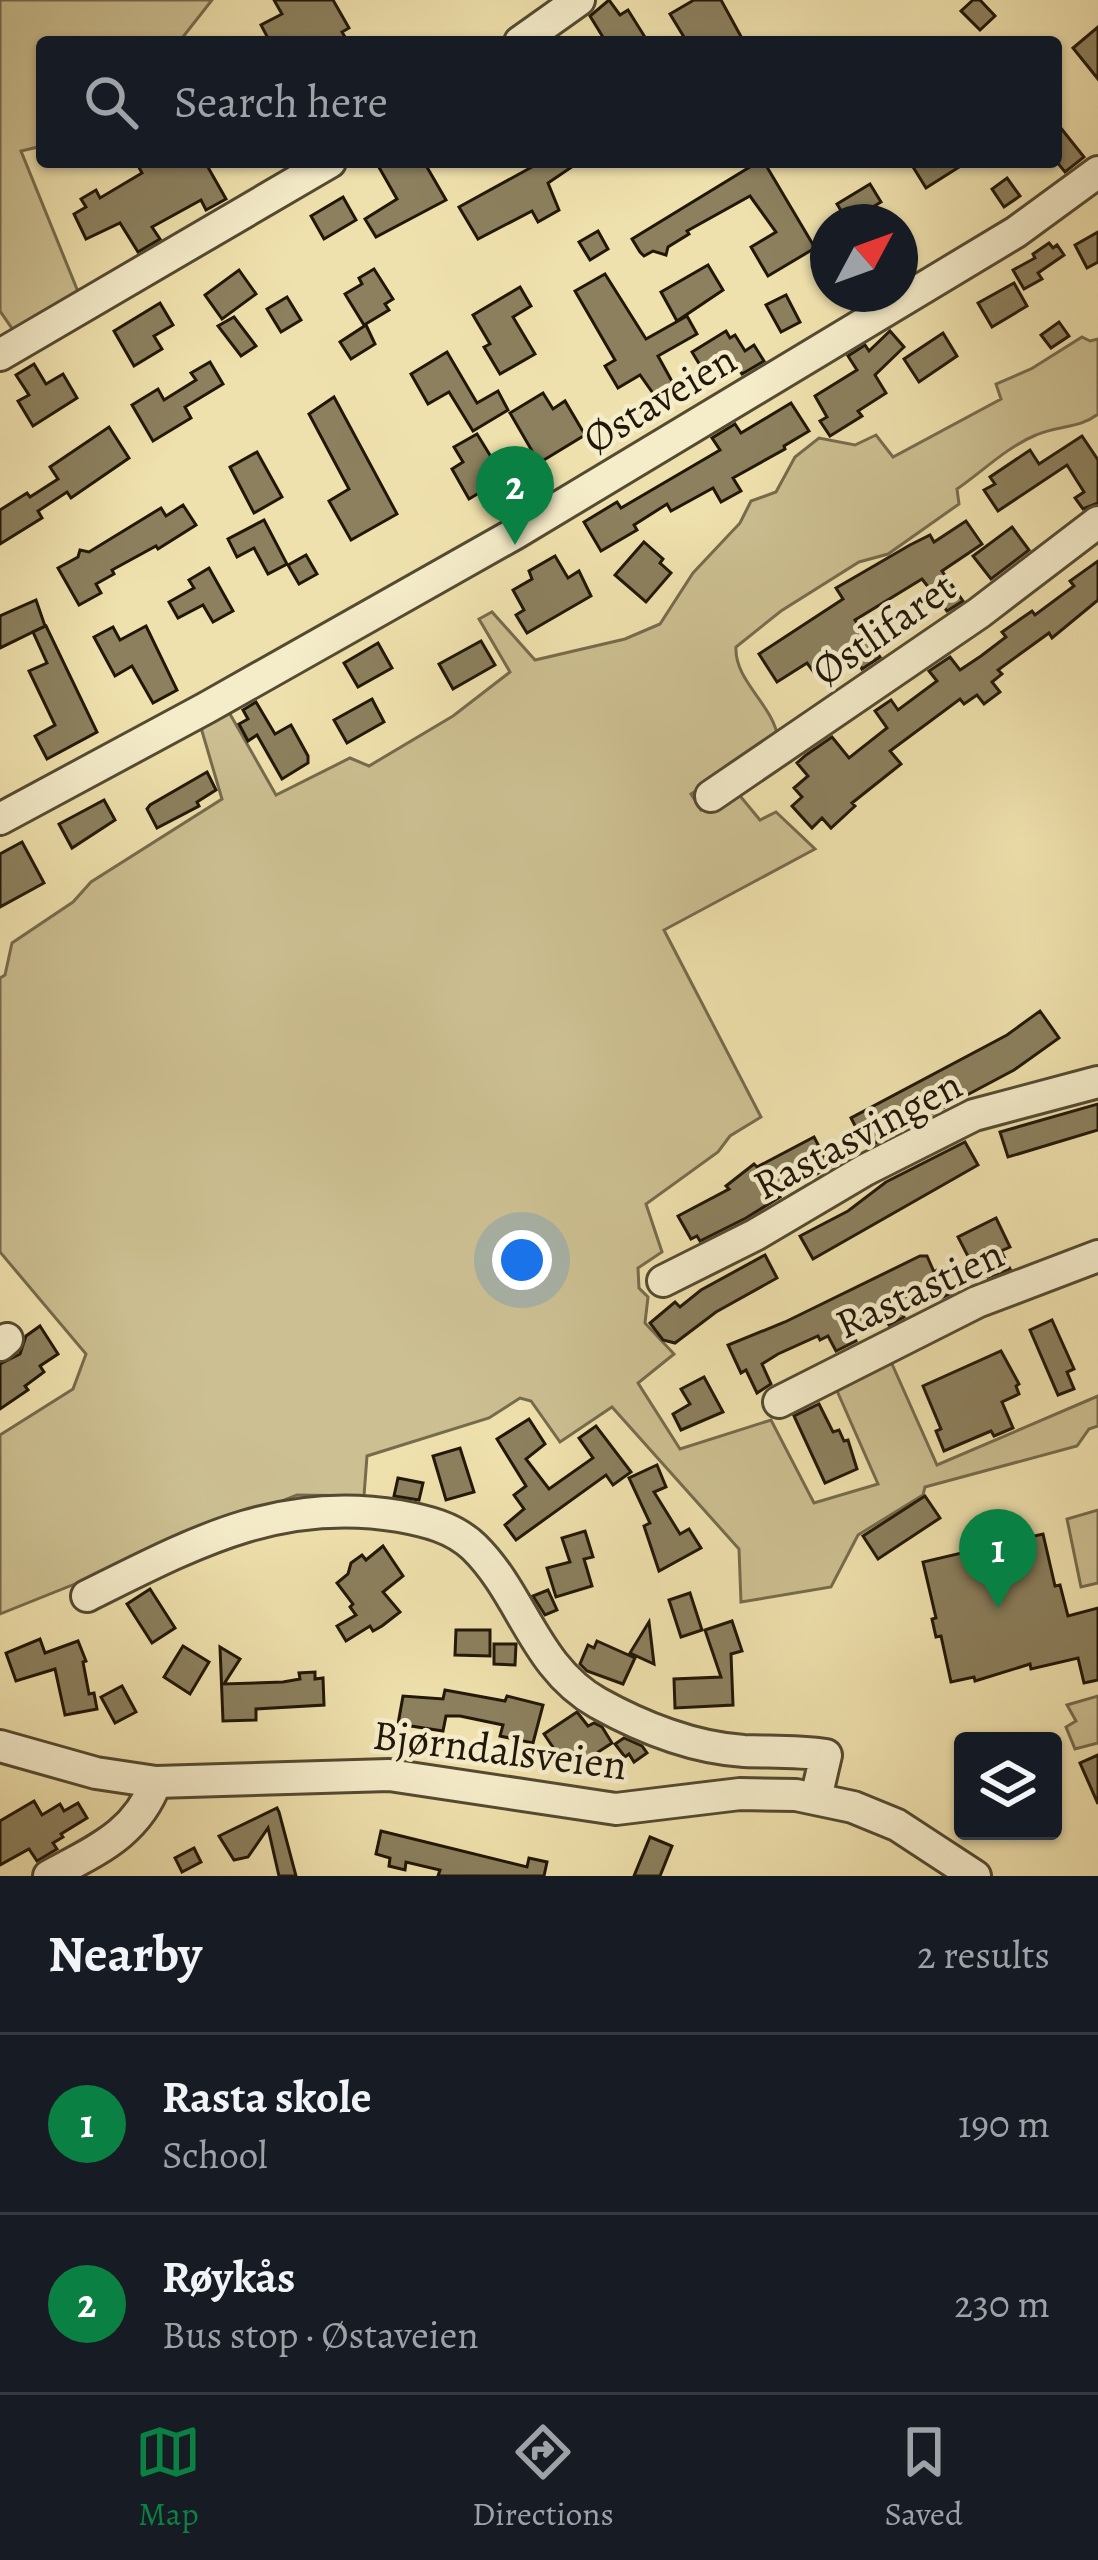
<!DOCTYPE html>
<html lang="en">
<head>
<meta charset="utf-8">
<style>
  body { margin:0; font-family:Alegreya,serif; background:#242831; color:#f1f3f6 }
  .controls { position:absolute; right:36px; bottom:36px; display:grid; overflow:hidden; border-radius:12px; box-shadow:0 3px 9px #0004 }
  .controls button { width:108px; height:108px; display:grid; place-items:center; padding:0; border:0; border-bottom:3px solid #363941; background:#171b24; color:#f1f3f6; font:60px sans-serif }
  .compass { position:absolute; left:810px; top:204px; width:108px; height:108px; border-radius:50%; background:#171b24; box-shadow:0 3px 9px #0004; rotate:49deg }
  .you { position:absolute; left:522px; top:1260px; width:42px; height:42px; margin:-30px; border:9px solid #fff; border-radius:50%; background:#1a73e8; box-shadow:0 0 0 18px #1a73e833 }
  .badge { display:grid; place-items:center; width:78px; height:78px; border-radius:50%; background:#0b8043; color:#fff; font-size:39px; font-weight:700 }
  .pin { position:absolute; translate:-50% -99px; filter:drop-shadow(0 3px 6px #0008) }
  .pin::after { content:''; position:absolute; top:63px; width:42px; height:36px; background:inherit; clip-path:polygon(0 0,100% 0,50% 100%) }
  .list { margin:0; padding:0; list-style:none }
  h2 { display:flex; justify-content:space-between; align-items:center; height:156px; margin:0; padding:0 48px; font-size:51px }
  h2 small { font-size:39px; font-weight:400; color:#9ea1a6 }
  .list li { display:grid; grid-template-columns:78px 1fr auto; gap:36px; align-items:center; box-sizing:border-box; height:180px; padding:0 48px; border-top:3px solid #363941 }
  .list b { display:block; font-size:45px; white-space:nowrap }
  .list p { margin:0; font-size:39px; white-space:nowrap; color:#9ea1a6 }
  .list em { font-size:39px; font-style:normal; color:#9ea1a6 }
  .icon { flex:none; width:66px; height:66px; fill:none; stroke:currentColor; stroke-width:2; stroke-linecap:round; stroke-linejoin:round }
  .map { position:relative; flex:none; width:1098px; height:1876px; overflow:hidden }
  .search { position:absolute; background:#171b24; box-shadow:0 3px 9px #0004; left:36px; right:36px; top:36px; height:132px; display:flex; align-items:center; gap:30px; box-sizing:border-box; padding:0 42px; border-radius:12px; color:#9ea1a6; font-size:45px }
  .sheet { height:516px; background:#171b24 }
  nav { display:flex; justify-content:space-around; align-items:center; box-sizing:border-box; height:168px; border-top:3px solid #363941; background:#171b24; font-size:33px; color:#9ea1a6 }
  nav a { display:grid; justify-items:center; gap:6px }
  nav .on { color:#0b8043 }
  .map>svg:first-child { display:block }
  .green { fill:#ccbf91; stroke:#766b4d; stroke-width:3 }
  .building { fill:#8c805e; stroke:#211709; stroke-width:3 }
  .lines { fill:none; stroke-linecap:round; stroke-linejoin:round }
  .minor-casing { stroke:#544a32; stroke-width:36 }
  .minor { stroke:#f5ecca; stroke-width:30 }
  .labels { text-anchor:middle; stroke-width:9; stroke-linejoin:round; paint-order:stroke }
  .street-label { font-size:42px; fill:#211709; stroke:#f5ecca }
</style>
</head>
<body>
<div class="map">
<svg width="1098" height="1876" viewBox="0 0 1098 1876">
  <rect width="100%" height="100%" fill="#efe1ad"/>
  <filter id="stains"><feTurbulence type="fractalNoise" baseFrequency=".00167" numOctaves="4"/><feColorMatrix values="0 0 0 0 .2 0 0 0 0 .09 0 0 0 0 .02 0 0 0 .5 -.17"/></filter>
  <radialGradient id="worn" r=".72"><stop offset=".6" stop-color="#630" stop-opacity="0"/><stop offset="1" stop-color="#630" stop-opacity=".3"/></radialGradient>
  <g class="green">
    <polygon points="0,0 212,0 179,42 42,42 42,146 21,151 83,304 18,337 0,311"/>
    <path d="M1082,337L1090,341L1098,339V414C1079,429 1058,425 1036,435C1007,447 983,471 957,489L959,504L888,554L859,562L781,611L736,647C734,681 774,705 778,739L691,794L701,810L729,793L741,797L760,820L776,812L815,849L664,930L761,1117L730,1136L718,1152L646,1204L662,1252L638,1268L639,1288L648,1297L645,1323L674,1354L638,1383L680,1449L771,1420L814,1503L878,1484L834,1384L888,1355L937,1465L1098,1396V1426L1089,1429L1077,1446L925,1487L923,1495L858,1535L831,1587L741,1602L739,1549L612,1407L560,1442L531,1401L520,1398L489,1418L367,1456L364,1496L297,1495L0,1614V1435L73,1389L86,1354L0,1252V978L5,975L12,943L73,902L91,882L222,799L199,721L226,707L276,795L350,758L369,766L453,716L510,672L479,619L492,612L535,660L625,639L660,624L693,573L740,523L751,501L776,492L795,457L819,438L855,445L876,435L893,457L1001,399L996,384L1031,369Z"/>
    <polygon points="1098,1510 1098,1583 1081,1587 1067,1519"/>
    <polygon points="1098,1696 1098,1743 1075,1749 1066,1727 1076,1721 1067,1705"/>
  </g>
  <g class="building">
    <polygon points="274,0 333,0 349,28 342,32 348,42 270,42 261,25 282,14"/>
    <polygon points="609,0 620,15 628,10 648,42 606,42 590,16"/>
    <polygon points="694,0 721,0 744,42 687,42 670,14"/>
    <polygon points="973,0 980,0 995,16 980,30 961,11"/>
    <polygon points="1098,27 1098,79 1073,48"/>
    <polygon points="1056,122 1084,157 1065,172 1056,161"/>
    <polygon points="136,162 205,162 226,199 206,210 201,200 152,227 160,239 138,252 120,223 86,239 74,214 86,207 81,199 96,190 100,198 142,173"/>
    <polygon points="376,162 424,162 446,200 376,237 365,219 397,199"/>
    <polygon points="541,162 579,162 548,183 559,210 538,222 532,211 478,239 459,207"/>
    <polygon points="758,162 764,162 815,248 768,276 751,247 776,232 750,196 687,231 689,234 668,247 666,255 653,251 644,256 640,252 632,239"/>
    <polygon points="910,162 967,162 926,188"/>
    <polygon points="1007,178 1020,196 1004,207 992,189"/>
    <polygon points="870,184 881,202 848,222 837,204"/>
    <polygon points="343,197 356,220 324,239 311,216"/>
    <polygon points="598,231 608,249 590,260 579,242"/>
    <polygon points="1098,232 1098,262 1087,268 1075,245"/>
    <polygon points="1049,243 1053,248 1057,245 1064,255 1038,273 1042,279 1024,289 1013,270 1035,258 1033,254"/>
    <polygon points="708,265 723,290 677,321 661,292"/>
    <polygon points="374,269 393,299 385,304 389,310 364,325 345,294 362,284 359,278"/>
    <polygon points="239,270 256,294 222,319 205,295"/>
    <polygon points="605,274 646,339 687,316 697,334 658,356 674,385 655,396 640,375 618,388 605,366 615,360 575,291"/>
    <polygon points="1014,283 1027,306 992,327 978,303"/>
    <polygon points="520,287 531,306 513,317 535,354 500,374 484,347 490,344 473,315"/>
    <polygon points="786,295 800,322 781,332 766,305"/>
    <polygon points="287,297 301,320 281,332 267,309"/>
    <polygon points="160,303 173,325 154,336 162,349 134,366 114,331"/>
    <polygon points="234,317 256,346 241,356 218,326"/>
    <polygon points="1059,322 1069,336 1051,348 1041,335"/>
    <polygon points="366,325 375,344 351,359 340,342"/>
    <polygon points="726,331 730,338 735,335 745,351 754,345 764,361 742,374 733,359 706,375 692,352"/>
    <polygon points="890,331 904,347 875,375 886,393 858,411 862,416 830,436 820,421 827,417 815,396 857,370 848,356 865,345 869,351"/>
    <polygon points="943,333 957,356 919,382 904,359"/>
    <polygon points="447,352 477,403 498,391 508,410 473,431 449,392 428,404 411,374"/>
    <polygon points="210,362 223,384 185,407 191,418 153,441 132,405 158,389 164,400 196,380 191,373"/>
    <polygon points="34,364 46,384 63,374 77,398 33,426 18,401 29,395 16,375"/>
    <polygon points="543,393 553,409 565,401 585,435 539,463 510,413"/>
    <polygon points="334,397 397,514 351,540 329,501 349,489 309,414"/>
    <polygon points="791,403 809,431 784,446 785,449 733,478 741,491 721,502 713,488 671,511 667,504 634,525 637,530 601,551 584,522 617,502 621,508 720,450 712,438 735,424 741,433"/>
    <polygon points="109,427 129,458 71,498 67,492 38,511 42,518 0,544 0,510 27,493 30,497 58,479 50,467"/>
    <polygon points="477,434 504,478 469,499 452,469 463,462 454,447"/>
    <polygon points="1082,436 1098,460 1098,503 1083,509 1075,498 1084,492 1067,465 998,511 984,490 995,484 990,477 1030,450 1039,464"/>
    <polygon points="257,452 282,497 254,513 230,467"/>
    <polygon points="183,505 196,525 158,549 156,546 112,570 114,574 96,584 101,593 79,605 58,568 78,557 80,550 89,552 161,508 166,516"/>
    <polygon points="264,520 287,564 268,574 254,548 237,557 228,539"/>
    <polygon points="966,521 982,544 942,571 963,601 947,611 922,579 855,620 880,657 862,669 860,665 856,667 848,654 816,675 807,663 777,682 759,654 843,599 836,588 910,545 930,535 934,542"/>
    <polygon points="1012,527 1029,550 991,579 973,556"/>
    <polygon points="644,542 663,559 660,563 671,573 646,602 615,575"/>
    <polygon points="306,555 317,574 299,584 288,565"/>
    <polygon points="555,556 568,578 579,571 591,596 527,633 516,615 524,610 513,590 532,579 529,571"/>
    <polygon points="1098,561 1098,600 1052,638 1049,633 998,670 1002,674 992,682 1000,692 984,704 977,695 964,704 960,699 890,751 901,764 852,803 855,806 831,828 822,818 812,828 792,806 802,797 794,788 808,776 797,763 806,755 832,737 849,758 887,728 875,711 891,700 898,710 937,681 929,671 950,657 960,670 981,656 1006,637 1002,632 1032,611 1035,615 1074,586 1070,581"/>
    <polygon points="209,568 233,611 213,622 203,605 178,618 169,602 194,588 189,580"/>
    <polygon points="36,600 45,626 0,648 0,616"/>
    <polygon points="46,626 97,732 47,759 35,736 55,725 29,671 47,663 33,632"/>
    <polygon points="146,626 177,690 153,703 132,666 115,676 94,637 113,627 120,640"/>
    <polygon points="481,641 495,665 453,689 439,664"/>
    <polygon points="378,643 392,668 358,687 344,663"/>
    <polygon points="372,699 384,722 347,743 334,720"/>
    <polygon points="256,702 275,734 291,725 308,756 308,763 282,779 257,735 248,741 239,724 248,719 243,710"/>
    <polygon points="207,772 216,790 197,802 199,806 157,828 147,809 150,805"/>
    <polygon points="104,800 115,820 72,848 59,824"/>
    <polygon points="22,842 44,883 0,907 0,854"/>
    <polygon points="1040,1011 1059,1038 1014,1070 886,1138 873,1144 869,1138 863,1141 851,1118 1007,1035"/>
    <polygon points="1098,1104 1098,1130 1008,1157 1000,1132"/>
    <polygon points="814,1137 830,1167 778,1194 780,1197 746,1218 700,1241 697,1236 691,1239 678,1216 729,1189 726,1186 754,1164 757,1167"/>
    <polygon points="965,1142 978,1165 813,1259 800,1236 848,1211 886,1182"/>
    <polygon points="996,1218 1010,1247 1001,1251 1010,1269 988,1277 981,1262 973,1266 958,1237"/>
    <polygon points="765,1255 777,1278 716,1312 675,1343 663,1340 650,1323 675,1302 680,1307 701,1290"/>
    <polygon points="920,1256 927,1256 934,1272 942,1267 954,1292 939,1299 932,1284 897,1301 904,1317 889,1325 885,1316 853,1333 856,1341 836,1351 828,1336 820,1340 818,1336 778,1354 762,1364 771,1384 757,1393 746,1370 741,1373 728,1345 785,1322"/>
    <polygon points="1052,1320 1074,1369 1067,1372 1074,1389 1058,1395 1030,1330"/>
    <polygon points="40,1326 58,1354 40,1366 44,1372 25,1386 28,1390 0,1409 0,1364 20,1354 26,1336"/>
    <polygon points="1001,1351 1019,1384 1016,1386 1019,1394 1002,1402 1013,1428 994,1436 991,1431 944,1451 936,1431 941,1429 923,1386"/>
    <polygon points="704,1377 723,1412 681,1430 673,1414 690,1404 681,1389"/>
    <polygon points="819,1404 833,1432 839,1430 844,1441 848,1440 857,1469 825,1483 794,1416"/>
    <polygon points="529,1419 545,1444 526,1459 549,1489 593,1458 579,1438 596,1426 631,1472 613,1485 606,1475 516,1540 505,1525 524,1509 514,1495 526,1486 497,1439"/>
    <polygon points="460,1448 474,1492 446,1500 433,1456"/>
    <polygon points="657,1465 666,1487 654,1492 680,1534 689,1529 701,1548 659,1571 644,1526 650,1523 629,1478"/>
    <polygon points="398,1478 423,1483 419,1500 394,1496"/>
    <polygon points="925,1496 940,1518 878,1559 863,1536"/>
    <polygon points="585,1531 593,1557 584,1559 592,1586 556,1597 547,1568 570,1562 562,1538"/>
    <polygon points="1043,1534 1055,1586 1060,1585 1068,1616 1098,1608 1098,1680 1084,1683 1078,1658 1031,1669 1030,1664 975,1681 974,1677 951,1682 941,1636 936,1637 932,1619 936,1618 923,1562"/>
    <polygon points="383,1546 403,1576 383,1592 400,1612 382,1626 373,1631 370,1626 346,1641 337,1626 356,1615 350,1607 353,1604 337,1583 348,1574 351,1563 362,1555 366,1560"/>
    <polygon points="150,1589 175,1628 152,1643 127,1604"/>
    <polygon points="548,1590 557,1610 545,1615 533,1596"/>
    <polygon points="690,1593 702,1630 681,1637 669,1600"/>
    <polygon points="732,1621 742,1651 731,1654 733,1705 675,1708 674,1679 721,1677 705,1630"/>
    <polygon points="649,1622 654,1664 630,1653"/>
    <polygon points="456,1630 490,1630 490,1656 455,1655"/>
    <polygon points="40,1639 45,1653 78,1641 86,1661 83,1662 89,1694 94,1693 97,1709 65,1715 55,1669 16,1681 6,1653"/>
    <polygon points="597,1641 635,1658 623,1684 587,1671 580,1664 588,1645 594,1648"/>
    <polygon points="494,1644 516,1644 515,1665 494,1664"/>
    <polygon points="183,1646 209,1662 190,1694 164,1677"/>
    <polygon points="220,1647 240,1659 224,1684 283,1682 300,1679 299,1673 315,1672 315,1679 323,1678 324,1705 256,1709 256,1720 223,1721"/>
    <polygon points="122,1686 136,1712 115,1723 101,1697"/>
    <polygon points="445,1690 505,1701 507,1696 543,1705 533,1743 500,1736 503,1725 460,1716 446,1716 443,1731 398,1724 403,1696 443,1699"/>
    <polygon points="577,1712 588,1726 594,1723 602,1727 612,1743 575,1767 571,1761 565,1765 544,1734"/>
    <polygon points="624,1738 642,1746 647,1753 634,1762 629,1754 625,1757 615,1744"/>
    <polygon points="1098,1755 1098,1804 1080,1763"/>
    <polygon points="34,1801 42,1815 60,1804 64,1811 78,1803 87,1818 61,1834 63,1837 53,1843 57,1849 37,1861 29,1849 0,1865 0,1821"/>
    <polygon points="277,1808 279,1812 296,1876 279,1876 268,1828 248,1857 234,1860 219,1836"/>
    <polygon points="381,1831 527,1867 529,1858 547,1862 544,1876 438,1876 440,1870 406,1862 405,1870 389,1866 390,1858 376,1854"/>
    <polygon points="650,1837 672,1846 660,1876 634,1876"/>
    <polygon points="194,1848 201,1862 182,1872 175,1858"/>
  </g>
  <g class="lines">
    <g class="minor-casing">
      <g id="minor">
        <polyline points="520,42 579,0"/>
        <polyline points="0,355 330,162"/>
        <polyline points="711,796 979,613 1098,522"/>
        <polyline points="0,819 206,708 516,533 1016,232 1098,172"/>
        <polyline points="663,1281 755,1235 865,1170 974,1115 1098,1082"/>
        <polyline points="0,1345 7,1339"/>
        <polyline points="779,1402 977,1302 1098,1256"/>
        <path d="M87,1596C192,1544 278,1496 399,1516C426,1521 453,1527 474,1547C523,1595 534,1667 598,1703C641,1727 694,1748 744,1751C772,1752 799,1751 826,1755L816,1798"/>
        <polyline points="0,1746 96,1773 156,1782 389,1775 616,1809 740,1794 796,1795 853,1807 897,1825 975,1876"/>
        <path d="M49,1876C96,1850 136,1835 156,1782"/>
      </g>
    </g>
    <use href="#minor" class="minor"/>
  </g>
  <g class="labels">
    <g class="street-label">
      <text transform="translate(659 398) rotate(-31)" y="15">Østaveien</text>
      <text transform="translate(883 628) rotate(-35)" y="15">Østlifaret</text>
      <text transform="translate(857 1134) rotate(-28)" y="15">Rastasvingen</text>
      <text transform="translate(919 1288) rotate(-25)" y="15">Rastastien</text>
      <text transform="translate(500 1749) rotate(7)" y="15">Bjørndalsveien</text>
    </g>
  </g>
  <rect width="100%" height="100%" filter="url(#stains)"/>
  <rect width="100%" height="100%" fill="url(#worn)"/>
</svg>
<div class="controls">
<button><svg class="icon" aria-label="layers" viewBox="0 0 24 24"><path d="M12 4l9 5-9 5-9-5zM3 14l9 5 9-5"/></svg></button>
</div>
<svg class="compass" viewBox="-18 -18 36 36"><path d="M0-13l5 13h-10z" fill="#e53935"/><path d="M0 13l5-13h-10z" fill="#9ea1a6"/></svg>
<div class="you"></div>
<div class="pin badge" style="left:998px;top:1608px">1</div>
<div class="pin badge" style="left:515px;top:545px">2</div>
<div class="search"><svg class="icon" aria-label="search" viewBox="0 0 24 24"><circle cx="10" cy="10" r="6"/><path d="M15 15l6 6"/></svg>Search here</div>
</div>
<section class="sheet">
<h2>Nearby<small>2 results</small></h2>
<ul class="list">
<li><span class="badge">1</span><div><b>Rasta skole</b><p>School</p></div><em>190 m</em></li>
<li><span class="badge">2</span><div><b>Røykås</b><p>Bus stop · Østaveien</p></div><em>230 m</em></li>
</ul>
</section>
<nav>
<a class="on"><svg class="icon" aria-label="map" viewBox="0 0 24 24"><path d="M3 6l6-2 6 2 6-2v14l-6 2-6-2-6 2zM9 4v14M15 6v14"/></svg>Map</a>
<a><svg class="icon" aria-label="directions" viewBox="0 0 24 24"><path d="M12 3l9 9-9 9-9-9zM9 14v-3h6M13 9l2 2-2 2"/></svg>Directions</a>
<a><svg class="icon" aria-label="saved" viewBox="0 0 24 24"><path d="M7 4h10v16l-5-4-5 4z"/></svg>Saved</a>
</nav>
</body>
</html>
